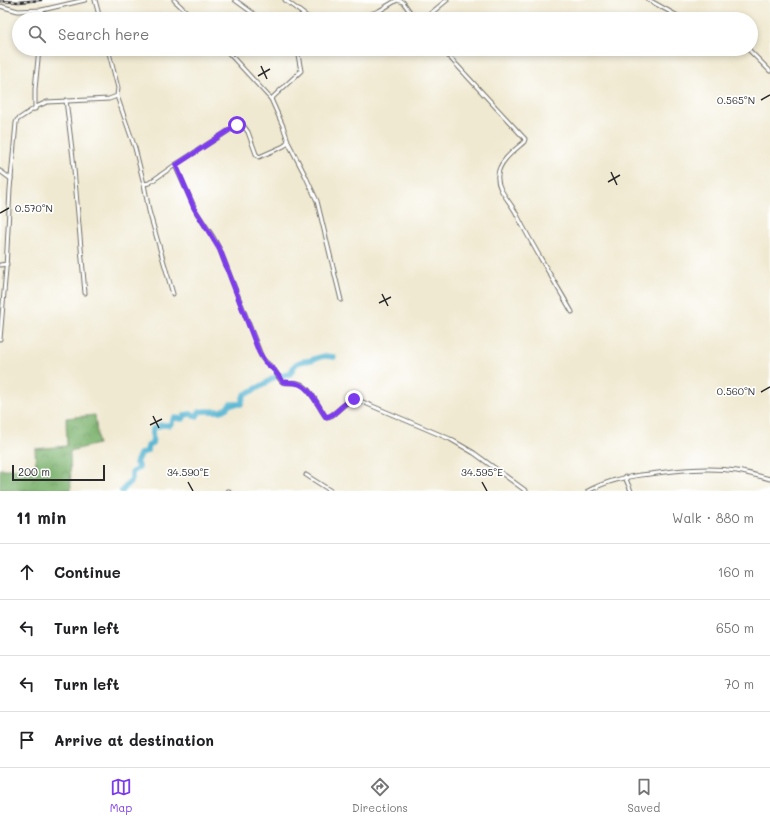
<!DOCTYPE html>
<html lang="en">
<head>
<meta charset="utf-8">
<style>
  body { margin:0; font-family:Mali,sans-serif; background:#f2f2f2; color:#202124 }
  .scale { position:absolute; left:12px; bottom:10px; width:93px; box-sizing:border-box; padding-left:4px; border:2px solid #2b2b2b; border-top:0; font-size:11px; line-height:14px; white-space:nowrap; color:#2b2b2b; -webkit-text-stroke:3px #fff; paint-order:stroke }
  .stop { position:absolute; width:12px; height:12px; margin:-9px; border:3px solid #7c3aed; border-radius:50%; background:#fff }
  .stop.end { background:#7c3aed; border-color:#fff; box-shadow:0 1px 4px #0008 }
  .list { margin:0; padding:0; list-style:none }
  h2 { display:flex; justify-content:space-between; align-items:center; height:52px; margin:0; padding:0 16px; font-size:17px }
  h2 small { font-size:13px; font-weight:400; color:#757577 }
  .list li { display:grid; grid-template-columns:26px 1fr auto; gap:12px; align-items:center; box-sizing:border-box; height:56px; padding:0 16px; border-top:1px solid #e0e0e0 }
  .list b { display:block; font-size:15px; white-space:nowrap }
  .list em { font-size:13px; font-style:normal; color:#757577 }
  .icon { flex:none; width:22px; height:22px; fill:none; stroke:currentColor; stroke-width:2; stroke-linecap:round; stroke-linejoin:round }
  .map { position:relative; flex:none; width:770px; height:491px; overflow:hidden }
  .search { position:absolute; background:#fff; box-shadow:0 2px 6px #0003; left:12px; right:12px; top:12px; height:44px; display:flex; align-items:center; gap:10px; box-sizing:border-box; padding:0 14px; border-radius:22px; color:#757577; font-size:15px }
  .sheet { height:276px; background:#fff }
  nav { display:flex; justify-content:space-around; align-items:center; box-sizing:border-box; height:56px; border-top:1px solid #e0e0e0; background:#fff; font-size:11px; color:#757577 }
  nav a { display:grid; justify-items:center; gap:2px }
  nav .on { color:#7c3aed }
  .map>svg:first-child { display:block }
  .forest { fill:url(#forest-crowns); stroke:#546f4e }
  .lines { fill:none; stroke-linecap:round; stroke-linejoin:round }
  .river { stroke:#52b4d1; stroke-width:5.5 }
  .street-casing { stroke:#706e65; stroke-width:5 }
  .street { stroke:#fff; stroke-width:3 }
  .rail-casing { stroke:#2b2b2b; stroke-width:2.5 }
  .rail { stroke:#fff; stroke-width:1; stroke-dasharray:3; stroke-linecap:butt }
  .route { stroke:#7c3aed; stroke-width:5 }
  .ticks { fill:none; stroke:#2b2b2b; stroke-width:1.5 }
  .ticks-label { font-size:10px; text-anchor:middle; fill:#2b2b2b; stroke:#fff; stroke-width:3.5; stroke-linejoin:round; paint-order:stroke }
</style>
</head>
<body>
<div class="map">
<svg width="770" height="491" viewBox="0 0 770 491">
  <defs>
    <pattern id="forest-crowns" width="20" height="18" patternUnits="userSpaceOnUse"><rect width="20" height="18" fill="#7eb370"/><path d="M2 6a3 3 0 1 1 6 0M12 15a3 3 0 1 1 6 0" fill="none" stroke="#67925c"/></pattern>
  </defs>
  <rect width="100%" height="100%" fill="#fff"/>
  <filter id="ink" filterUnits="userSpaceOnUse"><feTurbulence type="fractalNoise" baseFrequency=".025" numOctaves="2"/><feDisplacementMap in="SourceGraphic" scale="8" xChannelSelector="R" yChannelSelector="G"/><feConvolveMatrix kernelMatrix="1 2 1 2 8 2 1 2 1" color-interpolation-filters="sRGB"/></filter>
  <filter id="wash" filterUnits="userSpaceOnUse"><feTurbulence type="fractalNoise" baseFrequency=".012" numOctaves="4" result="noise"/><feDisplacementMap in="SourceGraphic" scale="16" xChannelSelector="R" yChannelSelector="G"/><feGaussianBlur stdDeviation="0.9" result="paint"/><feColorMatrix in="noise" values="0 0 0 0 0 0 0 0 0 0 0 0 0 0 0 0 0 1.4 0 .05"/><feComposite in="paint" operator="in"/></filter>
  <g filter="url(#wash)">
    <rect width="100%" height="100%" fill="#f0e9d1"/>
    <polygon class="forest" points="95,415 98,444 70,451 71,491 0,491 0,469 36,469 35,449 67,446 66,418"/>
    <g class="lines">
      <path class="river" d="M122,491L132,479V473L139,467L136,463L140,454L147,451L148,446L152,444C154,438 151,435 153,429L161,425H170L174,418L183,419L185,415L190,414L197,416L199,412C210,408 222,417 230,404H241L244,395L263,385L275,377L290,374C292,371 293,368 295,365C300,360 305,362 311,360C321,357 323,355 334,357"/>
    </g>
  </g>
  <g filter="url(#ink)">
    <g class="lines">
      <g class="street-casing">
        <g id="street">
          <polyline points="95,0 100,19"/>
          <polyline points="174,0 194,19"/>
          <polyline points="235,0 261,19"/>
          <polyline points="285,0 310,19"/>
          <polyline points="649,0 683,19"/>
          <polyline points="0,6 18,11 42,10 85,0"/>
          <polyline points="42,10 42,19"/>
          <polyline points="356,19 379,11 397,0 403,2 415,19"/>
          <polyline points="424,19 447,0"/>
          <path d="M225,49L271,99L283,126L288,141L284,146L259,157L256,154L248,132L243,125L239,124L175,165L197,213L213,237L220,250L262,358C266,363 272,366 275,371C278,375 279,380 283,382C288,384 295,381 301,384C312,390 319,408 326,417L331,416L350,400L354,399L358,400L450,439L474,453L526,491"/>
          <path d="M442,49L525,139L524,142C515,150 499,161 498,175C496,189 510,201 516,213C533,247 553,279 572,312"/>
          <polyline points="748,49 770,71"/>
          <polyline points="117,96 135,148 144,184 149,183 175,165"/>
          <polyline points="271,99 301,71 298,55 301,49"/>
          <polyline points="66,100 73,158 85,293"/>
          <polyline points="35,109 35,89 39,49"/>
          <polyline points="288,142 305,175 317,201 341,300"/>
          <polyline points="0,171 11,179"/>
          <polyline points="144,184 149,211 173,294"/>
          <polyline points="0,265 7,264"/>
          <polyline points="0,339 6,269 10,189 16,123 17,120 38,106 47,102 109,99 117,96 118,88 108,49"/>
          <polyline points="306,475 331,491"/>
          <polyline points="625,477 631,491"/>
          <polyline points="228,491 229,491"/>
          <path d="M588,491C608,480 629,476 650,474C679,470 708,467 737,471C748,473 759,476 770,479"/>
        </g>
      </g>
      <use href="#street" class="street"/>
      <g class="rail-casing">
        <polyline id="rail" points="0,1 19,2 41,0"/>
      </g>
      <use href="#rail" class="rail"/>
    </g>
  </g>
  <g class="lines" filter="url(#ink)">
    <path class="route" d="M237,125L176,165L194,208L220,250L259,352L265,362L274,370L283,382C289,383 294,382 299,384C311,388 319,408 326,417C337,416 343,401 354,399"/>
  </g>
  <path class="ticks" d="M261,66L267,79M258,76L270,69M761,100L770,95M611,172L617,185M608,182L620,175M0,213L9,208M382,294L388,306M379,303L391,297M761,392L770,387M153,416L159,428M150,425L162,419M188,482L193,491M482,482L487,491"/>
  <g class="ticks-label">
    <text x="736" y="104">0.565°N</text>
    <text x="34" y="212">0.570°N</text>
    <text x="736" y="395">0.560°N</text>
    <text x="188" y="476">34.590°E</text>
    <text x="482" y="476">34.595°E</text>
  </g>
</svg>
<div class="scale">200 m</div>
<div class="stop" style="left:237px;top:125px"></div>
<div class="stop end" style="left:354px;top:399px"></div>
<div class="search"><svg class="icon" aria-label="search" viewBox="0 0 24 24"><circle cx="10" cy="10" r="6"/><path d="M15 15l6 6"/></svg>Search here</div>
</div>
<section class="sheet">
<h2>11 min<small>Walk · 880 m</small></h2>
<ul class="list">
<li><svg class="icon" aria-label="ahead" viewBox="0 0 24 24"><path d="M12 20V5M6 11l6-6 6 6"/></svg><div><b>Continue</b></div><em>160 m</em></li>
<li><svg class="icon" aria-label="left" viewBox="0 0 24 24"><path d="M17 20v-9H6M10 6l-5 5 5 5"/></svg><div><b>Turn left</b></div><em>650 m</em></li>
<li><svg class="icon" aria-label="left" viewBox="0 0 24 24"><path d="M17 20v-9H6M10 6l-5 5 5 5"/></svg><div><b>Turn left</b></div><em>70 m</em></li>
<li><svg class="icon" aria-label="arrive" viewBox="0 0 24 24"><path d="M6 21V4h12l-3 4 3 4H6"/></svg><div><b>Arrive at destination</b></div></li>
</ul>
</section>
<nav>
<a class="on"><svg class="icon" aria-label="map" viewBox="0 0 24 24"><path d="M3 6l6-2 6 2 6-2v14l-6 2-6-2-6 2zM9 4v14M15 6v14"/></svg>Map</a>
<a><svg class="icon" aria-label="directions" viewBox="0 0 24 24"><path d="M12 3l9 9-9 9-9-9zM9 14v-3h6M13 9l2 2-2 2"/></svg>Directions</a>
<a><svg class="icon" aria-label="saved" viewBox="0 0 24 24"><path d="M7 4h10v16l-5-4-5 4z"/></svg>Saved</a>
</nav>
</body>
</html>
